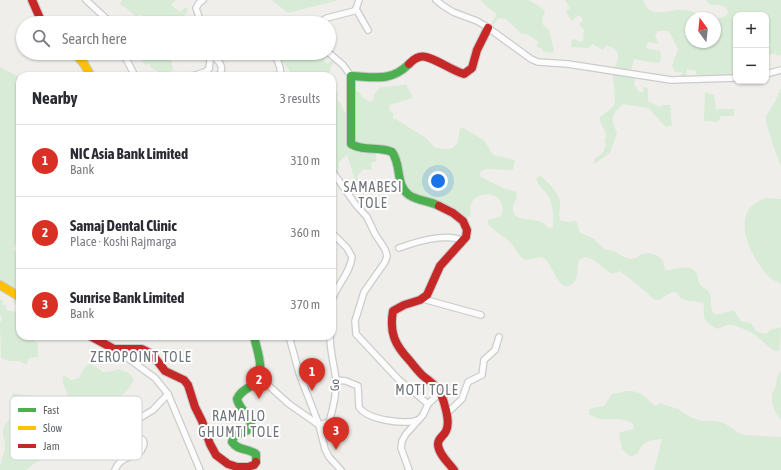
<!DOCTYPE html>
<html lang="en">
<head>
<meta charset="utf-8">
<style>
  body { margin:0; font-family:"Asap Condensed",sans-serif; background:#f2f2f3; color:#2b2b33 }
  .controls { position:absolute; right:12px; top:12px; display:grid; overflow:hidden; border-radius:8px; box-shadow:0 1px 3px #0004 }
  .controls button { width:36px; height:36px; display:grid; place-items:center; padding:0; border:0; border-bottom:1px solid #e1e1e2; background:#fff; color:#2b2b33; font:20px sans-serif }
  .compass { position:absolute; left:685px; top:12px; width:36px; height:36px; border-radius:50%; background:#fff; box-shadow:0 1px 3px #0004; rotate:345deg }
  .you { position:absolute; left:438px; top:181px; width:14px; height:14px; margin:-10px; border:3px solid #fff; border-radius:50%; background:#1a73e8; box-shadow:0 0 0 6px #1a73e833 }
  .badge { display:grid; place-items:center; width:26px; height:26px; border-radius:50%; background:#d93025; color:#fff; font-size:13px; font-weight:700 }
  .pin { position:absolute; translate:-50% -33px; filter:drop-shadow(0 1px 2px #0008) }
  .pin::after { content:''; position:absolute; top:21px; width:14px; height:12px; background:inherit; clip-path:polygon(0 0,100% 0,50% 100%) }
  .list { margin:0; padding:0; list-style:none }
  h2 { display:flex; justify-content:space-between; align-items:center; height:52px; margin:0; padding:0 16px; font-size:17px }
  h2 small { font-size:13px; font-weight:400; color:#7c7c81 }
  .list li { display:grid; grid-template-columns:26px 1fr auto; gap:12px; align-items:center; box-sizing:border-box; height:72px; padding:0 16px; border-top:1px solid #e1e1e2 }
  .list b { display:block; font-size:15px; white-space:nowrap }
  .list p { margin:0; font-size:13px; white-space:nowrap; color:#7c7c81 }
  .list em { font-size:13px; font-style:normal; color:#7c7c81 }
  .icon { flex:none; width:22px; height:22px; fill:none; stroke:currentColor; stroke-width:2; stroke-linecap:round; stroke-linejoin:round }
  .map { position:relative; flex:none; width:781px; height:470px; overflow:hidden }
  .search { position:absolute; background:#fff; box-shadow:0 1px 3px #0004; left:16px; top:16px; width:320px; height:44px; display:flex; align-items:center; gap:10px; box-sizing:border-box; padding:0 14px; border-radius:22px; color:#7c7c81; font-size:15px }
  .panel { position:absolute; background:#fff; box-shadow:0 1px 3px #0004; left:16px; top:72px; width:320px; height:268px; border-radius:12px }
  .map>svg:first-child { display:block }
  .green { fill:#d8ebd6 }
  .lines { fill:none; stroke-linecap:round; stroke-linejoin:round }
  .street-casing { stroke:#cbcccc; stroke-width:8 }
  .fast-casing { stroke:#cacacb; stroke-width:10 }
  .slow-casing { stroke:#cacacb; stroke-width:10 }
  .jam-casing { stroke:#cacacb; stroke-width:10 }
  .street { stroke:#fdfcfc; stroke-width:5.5 }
  .fast { stroke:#4caf50; stroke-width:8 }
  .slow { stroke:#ffc107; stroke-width:8 }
  .jam { stroke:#c62828; stroke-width:8 }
  .labels { text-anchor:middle; stroke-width:4; stroke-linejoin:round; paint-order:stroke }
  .street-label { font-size:12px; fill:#5f6368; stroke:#fff }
  .quarter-label { font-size:14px; letter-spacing:1px; fill:#70757a; stroke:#fff }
  .key { fill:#fff; stroke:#cfd0d2; stroke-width:1 }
  .key-label { font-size:11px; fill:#5f6368 }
</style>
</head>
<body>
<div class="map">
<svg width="781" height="470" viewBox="0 0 781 470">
  <rect width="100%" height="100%" fill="#efeeea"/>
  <g class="green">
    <polygon points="122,0 176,0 171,5 180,12 184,8 187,8 188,12 184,15 188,22 196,17 199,22 197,23 142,23 145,21 141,14 136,16 120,4"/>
    <polygon points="272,0 339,0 288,13"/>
    <polygon points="481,0 528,0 534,3 544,10 545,14 542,17 543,25 549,30 554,51 552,53 542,51 542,48 537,47 538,41 527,34 522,34 506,19 499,18 493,25 491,24 497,14 485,5"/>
    <path d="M565,0H643C650,21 671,8 686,10C693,11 700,15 707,18H691V42H715V19L726,16L728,13C726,2 717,7 709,4L706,0H781V55L777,56L776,53L766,55V15H736V76L705,77L696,74V71L687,69L686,77H681L682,72H675L672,66L678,49L670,33L667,31H658L655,36L659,44L648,42L646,48L660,51L661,55L660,62L656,63L634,59L631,71L636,76L634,84L639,92H643L644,87L648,88V101L659,107L663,105H670L672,126L666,127L648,108L623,104C611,116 610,118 617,133L610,153L594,164L595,158C602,155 604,152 606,144L604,142C610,130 599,127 600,117L614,106C617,94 612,84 613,73C613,66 621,61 617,52C615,48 610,47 606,45L603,50L592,44L588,48L571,47V40L573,39L583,42L584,30L579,24L583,20L579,15L572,21L566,12L570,8Z"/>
    <polygon points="145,53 153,54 154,53 172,53 171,60 173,70 163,74 151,68 150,64 145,65 141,60 146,55"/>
    <polygon points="272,53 321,53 324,58 327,55 328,56 324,60 327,64 332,60 334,62 330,68 331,70 328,74 331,76 292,76 288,68"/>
    <polygon points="0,67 5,70 20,77 20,81 15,81 17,85 20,88 20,237 13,249 20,257 20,292 0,280"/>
    <path d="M332,77L336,88L333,90V94L338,92L337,99L341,104L344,112L348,113L353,90L359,92L362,97L370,102L374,100V95L380,87L398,86L406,84L413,98L389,105L390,112L393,113V118L397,120L426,138L434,147L441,149H449L454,147L458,142L460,128H463L484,140L491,152L494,155L515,160L513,170L485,169L481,171L479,176L503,188L516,192C518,200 512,204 513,210C514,222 534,218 541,222C544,223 546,226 549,228L553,227C553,216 554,203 547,194C542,187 539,188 536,178L540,175C547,182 558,191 560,202C561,209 557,214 561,221L568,222L576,221L578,225L579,232L594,239L605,250C620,248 626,268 642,254C650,252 658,254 663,261C665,265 663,267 666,270C675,270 689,263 696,272C698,275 698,280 700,284C703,289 709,289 710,295C712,301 710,307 713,313C721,317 726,310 734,311L741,321L751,323L756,331L766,334L770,330L781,327L780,349L778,351C769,350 763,340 755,335C750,332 738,326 732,325C720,323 722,336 707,322C702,317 704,310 704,304C697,300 689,303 683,299C679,298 679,294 675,292L670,293L659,300L653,299L645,291L620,271L612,274L592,259L585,257L579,260C576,268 580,284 567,286C558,288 552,264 545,259C538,254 531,262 524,259C518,256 516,249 512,244C505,237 495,232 488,224V220L499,217L502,214C508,187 464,188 471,215L467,217C444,213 423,199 403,187L395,152L375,151L377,161L371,163L372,170L364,169L357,176L358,180L365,183L380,181L382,189L374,193L364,189H358L347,155L339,162L338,178L332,168Z"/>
    <polygon points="780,89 781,89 781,166 773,145 766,122 766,116 776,100"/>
    <polygon points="705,92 714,95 716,109 734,109 734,116 721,116 718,122 704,121"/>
    <path d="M766,198L781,199V284C777,282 773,280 770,278C756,264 738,232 747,213C750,205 759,201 766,198Z"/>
    <polygon points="14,296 20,300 20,336 34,336 32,340 38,343 38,357 29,358 26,365 20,361 9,361 3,359 1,357 0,323 2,319 0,315 0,299 3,301 2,305 6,305 6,310 15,312 17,311 17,306 13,302"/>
    <path d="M90,364C105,370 98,376 118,369L129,373L134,379C132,385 126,393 120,396L129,410L123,414L115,400L109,405L110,410L93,408L86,412L72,416L63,423H57L54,426L58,431L53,436L50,431L47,433L53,439L64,444V446L58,449L60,454L36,462L26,470H0C0,461 5,454 5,446C5,439 1,433 4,427C5,424 8,421 10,419C15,414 21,416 26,410L25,408H18L13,405L12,394L14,393C27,398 41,393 51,401L55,400L62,402L65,401L68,396C67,390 61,383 63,376H65L71,380L79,378L85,367Z"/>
    <path d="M781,371V419C775,414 771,403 772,395C772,392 775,389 776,386C777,380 776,377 781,371Z"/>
    <path d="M627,391C633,391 641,392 645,397C649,400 651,403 655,406L661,403L665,405L678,409L692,418L702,421H716L724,423L739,433L745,435L781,437V470H654L662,439C647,440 644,441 637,454L633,456H629L622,449L619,433L633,429L634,426L632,423C618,415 602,424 589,414V409L604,406L612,394Z"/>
  </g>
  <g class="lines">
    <g class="street-casing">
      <g id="street">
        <polyline points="86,0 111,23"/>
        <polyline points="436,0 442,5 453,12 477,21 487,27 531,59 538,62 568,64 671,80 736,78"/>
        <polyline points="356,9 368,30"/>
        <polyline points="201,23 196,8 199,3 203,0"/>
        <polyline points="318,23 327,18 354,11 356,9 359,0"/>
        <polyline points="123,53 135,76"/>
        <path d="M208,53C217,59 226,65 219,76"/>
        <polyline points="275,53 280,68 281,76"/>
        <polyline points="329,53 343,65 351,76"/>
        <polyline points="766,74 781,70"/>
        <polyline points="192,76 205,72 209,69 210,61 207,53"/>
        <polyline points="332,171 356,205 367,217 375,234 385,249 387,256 385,262 364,292 355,321 356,334 398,379 428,404 423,415 406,434 402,441 401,448 409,470"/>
        <path d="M332,233L347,248L352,257C350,274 337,284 332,300"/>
        <path d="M399,248C416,242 446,232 464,241"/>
        <polyline points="423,299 481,315"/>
        <polyline points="289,336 299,373 319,425 325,449 329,457 341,470"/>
        <polyline points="118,351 155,378 168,394 200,470"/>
        <path d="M259,377L289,404L319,425L329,422C333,409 337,394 336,379C334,365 330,351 330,336"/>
        <path d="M336,380L346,381L358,386L359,407C367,420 405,425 418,420"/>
        <polyline points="428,404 440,393"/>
        <polyline points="446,414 462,399 468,382 482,375 484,360 495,350 499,337"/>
        <path d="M115,470C120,457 131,458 141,451L144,444L143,440L132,434V426L133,422L153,410L168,394"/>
      </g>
    </g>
    <g class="fast-casing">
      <g id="fast">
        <path d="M409,64C391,82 375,77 351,76V144C364,152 379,146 392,152C402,165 395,185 409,195C418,201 430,201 439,206"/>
        <path d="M254,336C257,352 268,375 251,386C245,390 240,392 237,399C239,409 250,415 251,425L248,430L234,436L232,442C238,451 248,448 256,454V462"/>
      </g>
    </g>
    <g class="slow-casing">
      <g id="slow">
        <polyline points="75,53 84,64 91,76"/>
        <polyline points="0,285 20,297"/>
      </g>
    </g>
    <g class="jam-casing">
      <g id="jam">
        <polyline points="32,0 42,23"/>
        <path d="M409,64C414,59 419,55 426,57C438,60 451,70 464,74L472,68L477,50L488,28"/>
        <path d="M439,206L453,213L463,221L467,230L466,237L440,266L427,295L420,300L404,305L393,311C389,333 395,345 410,361C414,366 418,371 422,375C429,381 436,385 440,392C444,401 451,422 446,431C444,436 438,438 438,444C438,454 449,463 454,470"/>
        <polyline points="90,336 114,349 142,349 152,354 165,371 184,380 188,385 195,407 202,421 210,444 216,455 228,464 237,467 248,467 254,465 256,462"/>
      </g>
    </g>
    <use href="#street" class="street"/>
    <use href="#fast" class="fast"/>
    <use href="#slow" class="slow"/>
    <use href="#jam" class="jam"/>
  </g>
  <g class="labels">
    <g class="street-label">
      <text transform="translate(335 385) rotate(-91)" y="4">Go</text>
    </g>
    <g class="quarter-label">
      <text x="373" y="192">SAMABESI<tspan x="373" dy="16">TOLE</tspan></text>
      <text x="141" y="362">ZEROPOINT TOLE</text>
      <text x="427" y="395">MOTI TOLE</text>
      <text x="239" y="421">RAMAILO<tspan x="239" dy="16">GHUMTI TOLE</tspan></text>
    </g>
  </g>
  <rect x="10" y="396" width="132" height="64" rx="6" class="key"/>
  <rect x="18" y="408" width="18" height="4" fill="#4caf50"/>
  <rect x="18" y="426" width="18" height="4" fill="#ffc107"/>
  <rect x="18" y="444" width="18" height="4" fill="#c62828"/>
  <g class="key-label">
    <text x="43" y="414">Fast</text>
    <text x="43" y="432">Slow</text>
    <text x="43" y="450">Jam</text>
  </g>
</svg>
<div class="controls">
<button>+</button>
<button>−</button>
</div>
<svg class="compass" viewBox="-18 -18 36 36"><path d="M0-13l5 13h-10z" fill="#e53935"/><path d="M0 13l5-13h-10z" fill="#7c7c81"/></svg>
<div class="you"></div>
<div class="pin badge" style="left:312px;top:391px">1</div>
<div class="pin badge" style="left:259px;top:399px">2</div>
<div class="pin badge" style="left:336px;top:450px">3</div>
<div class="search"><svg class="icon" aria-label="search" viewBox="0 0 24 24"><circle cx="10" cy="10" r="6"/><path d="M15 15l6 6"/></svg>Search here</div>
<section class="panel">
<h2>Nearby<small>3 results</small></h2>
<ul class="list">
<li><span class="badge">1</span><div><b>NIC Asia Bank Limited</b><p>Bank</p></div><em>310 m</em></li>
<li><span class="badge">2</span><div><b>Samaj Dental Clinic</b><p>Place · Koshi Rajmarga</p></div><em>360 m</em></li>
<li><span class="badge">3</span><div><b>Sunrise Bank Limited</b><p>Bank</p></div><em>370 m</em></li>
</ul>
</section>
</div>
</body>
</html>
